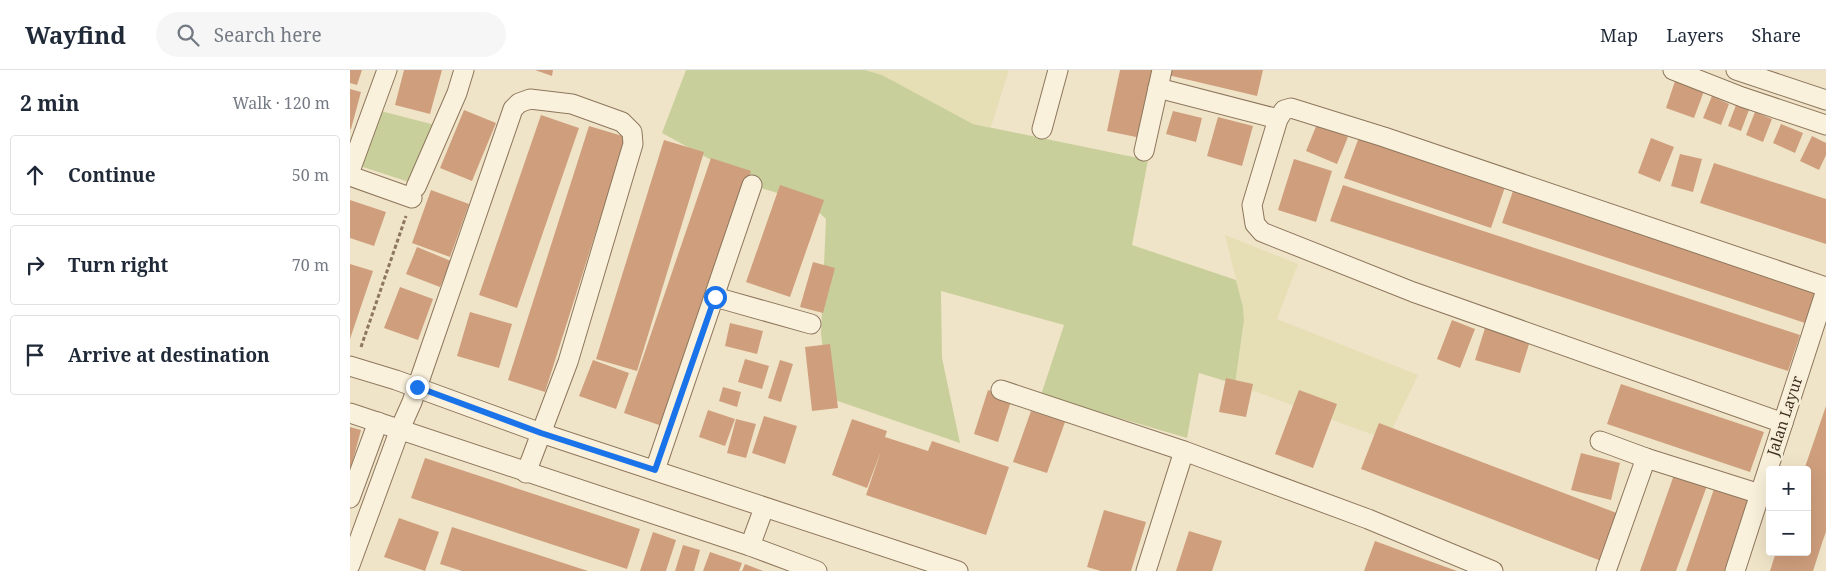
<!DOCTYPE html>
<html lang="en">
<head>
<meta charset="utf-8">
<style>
  body { margin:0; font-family:"Noto Serif",serif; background:#f6f6f7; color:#1f2937 }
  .controls { position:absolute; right:15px; bottom:15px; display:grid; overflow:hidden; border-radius:5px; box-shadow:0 5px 20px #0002 }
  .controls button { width:45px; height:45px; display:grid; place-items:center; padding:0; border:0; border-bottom:1px solid #e0e1e3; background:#fff; color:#1f2937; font:25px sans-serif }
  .stop { position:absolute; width:15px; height:15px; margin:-11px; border:4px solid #1a73e8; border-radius:50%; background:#fff }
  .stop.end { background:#1a73e8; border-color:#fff; box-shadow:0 1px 5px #0008 }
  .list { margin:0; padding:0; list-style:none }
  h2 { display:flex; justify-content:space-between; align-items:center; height:65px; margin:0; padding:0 20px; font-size:21px }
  h2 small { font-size:16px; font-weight:400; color:#747a83 }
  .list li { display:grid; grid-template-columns:32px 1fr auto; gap:15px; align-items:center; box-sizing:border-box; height:80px; margin:0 10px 10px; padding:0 10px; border:1px solid #e0e1e3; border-radius:5px }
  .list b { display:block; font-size:19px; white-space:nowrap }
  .list em { font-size:16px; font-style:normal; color:#747a83 }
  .icon { flex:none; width:28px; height:28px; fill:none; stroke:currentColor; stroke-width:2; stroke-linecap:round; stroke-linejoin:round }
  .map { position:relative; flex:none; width:1476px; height:501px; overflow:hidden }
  header { display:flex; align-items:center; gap:30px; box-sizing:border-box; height:70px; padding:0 25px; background:#fff; border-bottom:1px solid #e0e1e3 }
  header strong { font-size:24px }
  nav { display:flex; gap:28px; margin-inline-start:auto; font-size:18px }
  .search { width:350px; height:45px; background:#f6f6f7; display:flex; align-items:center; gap:12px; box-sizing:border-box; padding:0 18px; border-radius:28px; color:#747a83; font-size:19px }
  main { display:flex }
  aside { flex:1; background:#fff }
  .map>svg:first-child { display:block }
  .farmland { fill:#e6deb5 }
  .green { fill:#c9cf9b }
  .building { fill:#cf9f7d }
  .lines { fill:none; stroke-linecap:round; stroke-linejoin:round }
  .street-casing { stroke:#8d765c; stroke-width:21 }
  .path { stroke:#8d765c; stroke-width:3; stroke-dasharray:4 2.5; stroke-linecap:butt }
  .street { stroke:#faf1dc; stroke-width:19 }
  .route { stroke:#1a73e8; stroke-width:6 }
  .labels { text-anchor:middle; stroke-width:5; stroke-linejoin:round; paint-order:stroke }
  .street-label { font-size:15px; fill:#3d2e20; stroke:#f7eed8 }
</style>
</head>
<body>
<header>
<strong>Wayfind</strong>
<div class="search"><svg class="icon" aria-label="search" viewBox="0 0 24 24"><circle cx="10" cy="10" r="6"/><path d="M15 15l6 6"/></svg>Search here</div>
<nav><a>Map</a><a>Layers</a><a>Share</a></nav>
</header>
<main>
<aside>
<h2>2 min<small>Walk · 120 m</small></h2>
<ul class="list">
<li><svg class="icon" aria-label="ahead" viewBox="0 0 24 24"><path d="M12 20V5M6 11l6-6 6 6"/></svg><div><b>Continue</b></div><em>50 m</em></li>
<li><svg class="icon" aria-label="right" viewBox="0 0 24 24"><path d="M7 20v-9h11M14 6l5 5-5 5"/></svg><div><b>Turn right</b></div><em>70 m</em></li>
<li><svg class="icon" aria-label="arrive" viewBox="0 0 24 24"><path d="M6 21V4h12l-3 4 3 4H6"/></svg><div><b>Arrive at destination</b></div></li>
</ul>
</aside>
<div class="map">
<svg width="1476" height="501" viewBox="0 0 1476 501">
  <rect width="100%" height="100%" fill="#f0e4c8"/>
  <g class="farmland">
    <polygon points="515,0 659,0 641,57 623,54 532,5"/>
    <polygon points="875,165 948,194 927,249 1068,305 1037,370 885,314 894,250 893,237"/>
  </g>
  <g class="green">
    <polygon points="336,0 515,0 532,5 623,54 798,90 782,175 886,210 893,237 894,250 885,314 849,303 837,368 691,325 714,255 591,221 592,288 610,373 479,328 471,264 476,149 458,132 414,119 312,63"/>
    <polygon points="27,40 89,56 65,114 10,96"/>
  </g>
  <g class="building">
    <polygon points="0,0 12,0 7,15 0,13"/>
    <polygon points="54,0 92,0 80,44 45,35"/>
    <polygon points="185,0 203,0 202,6"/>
    <polygon points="770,0 806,0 791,68 757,61"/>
    <polygon points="820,0 913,0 907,26 818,5"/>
    <polygon points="1325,11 1354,21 1344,48 1316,38"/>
    <polygon points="0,19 11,22 1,59 0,59"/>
    <polygon points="1362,26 1379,34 1371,55 1353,48"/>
    <polygon points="1386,35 1399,40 1391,61 1378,56"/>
    <polygon points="114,40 146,53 122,111 90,98"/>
    <polygon points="823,41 852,48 846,72 816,64"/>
    <polygon points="1405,42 1422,49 1413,72 1396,65"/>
    <polygon points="191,45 229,58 167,238 129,225"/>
    <polygon points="868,47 903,56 892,96 857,86"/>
    <polygon points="967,54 998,67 987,94 956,81"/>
    <polygon points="1431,54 1453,63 1445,83 1423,73"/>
    <polygon points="239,56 276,67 195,322 158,310"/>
    <polygon points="1462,66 1476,73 1476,85 1469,100 1450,91"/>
    <polygon points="1009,67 1155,117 1141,158 994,108"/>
    <polygon points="1301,68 1324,77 1310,112 1288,103"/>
    <polygon points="314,70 354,82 287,301 246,289"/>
    <polygon points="1330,84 1352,89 1343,122 1321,116"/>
    <polygon points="361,88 401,101 315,357 274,343"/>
    <polygon points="944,89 982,101 966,152 928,140"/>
    <polygon points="1364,93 1476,129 1476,174 1350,133"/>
    <polygon points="430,115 474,130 440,227 396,212"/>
    <polygon points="993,115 1450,265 1438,301 980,151"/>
    <polygon points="1164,118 1467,217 1455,253 1152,153"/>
    <polygon points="81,120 119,134 100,187 62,173"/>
    <polygon points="0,130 36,142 24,176 0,168"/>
    <polygon points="67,177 101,191 90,217 56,204"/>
    <polygon points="463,192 485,198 473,243 450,237"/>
    <polygon points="0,194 23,201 0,269"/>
    <polygon points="50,217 83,229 68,270 34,258"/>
    <polygon points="120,242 162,254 149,298 107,286"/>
    <polygon points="1102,250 1125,259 1110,298 1087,289"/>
    <polygon points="380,253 413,261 407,284 375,276"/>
    <polygon points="1135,258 1180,271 1170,303 1125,290"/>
    <polygon points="480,274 488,338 462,341 455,277"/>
    <polygon points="395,289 419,296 412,319 388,312"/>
    <polygon points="243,290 279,303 266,339 229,326"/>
    <polygon points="430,290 443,294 431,332 418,328"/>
    <polygon points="876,308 903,314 896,347 869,342"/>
    <polygon points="1271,314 1414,362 1400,402 1257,354"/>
    <polygon points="373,317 391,322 387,337 369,331"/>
    <polygon points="638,320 662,328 648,372 624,364"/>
    <polygon points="949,320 987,334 963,398 925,384"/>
    <polygon points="1476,336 1476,462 1473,470 1463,501 1420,501 1426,482 1457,482 1457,400 1454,400"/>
    <polygon points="358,340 385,349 375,376 349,367"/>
    <polygon points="681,341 715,352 697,403 663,392"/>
    <polygon points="414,346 447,356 435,394 402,383"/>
    <polygon points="386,349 406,354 396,388 377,383"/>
    <polygon points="502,349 537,361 535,367 578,381 582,371 659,397 636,465 516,425 531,381 517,418 482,405"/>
    <polygon points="1029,353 1272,445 1254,492 1011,399"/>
    <polygon points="0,357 11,360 1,398 0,398"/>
    <polygon points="1231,383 1270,393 1261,430 1221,420"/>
    <polygon points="75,388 290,459 277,499 61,428"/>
    <polygon points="1325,402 1358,413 1326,501 1290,501"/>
    <polygon points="1365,416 1401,428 1376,501 1336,501"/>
    <polygon points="754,440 796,452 781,501 751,501 737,497"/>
    <polygon points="49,448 89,462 75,501 34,487"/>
    <polygon points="102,457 238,501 112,501 90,494"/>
    <polygon points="839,461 872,471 862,501 826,501"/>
    <polygon points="303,462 326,470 316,501 290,501"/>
    <polygon points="1025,471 1071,488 1107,501 1014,501"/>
    <polygon points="333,475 350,480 344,501 325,501"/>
    <polygon points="360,482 392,493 389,501 353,501"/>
    <polygon points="395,494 413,501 392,501"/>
  </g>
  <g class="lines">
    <g class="street-casing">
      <g id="street">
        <polyline points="1323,0 1392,27 1476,55"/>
        <polyline points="1386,0 1476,30"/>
        <polyline points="808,18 928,49"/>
        <polyline points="692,59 708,0"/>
        <polyline points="794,81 812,0"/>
        <polyline points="0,101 37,0"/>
        <polyline points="0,106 62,128"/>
        <polyline points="66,117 107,23 114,0"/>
        <polyline points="365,227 461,254"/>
        <polyline points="0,296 46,310 191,363 608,501"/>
        <polyline points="651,320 834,381 1018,449 1143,501"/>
        <polyline points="0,343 400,476 467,501"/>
        <polyline points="1433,353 1063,222 912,162 905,154 902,135 928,49 934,40 941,38 1034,67 1476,217"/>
        <polyline points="1250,371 1296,388 1410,424"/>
        <polyline points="305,400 402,115"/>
        <polyline points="0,428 28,352"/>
        <polyline points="400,476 414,438"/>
        <polyline points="0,495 50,359 62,332 163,39 169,33 180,29 222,34 272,52 282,62 283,74 218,292 176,403"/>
        <polyline points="796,501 834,381"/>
        <polyline points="1256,501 1296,388"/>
        <polyline points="1385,501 1476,220"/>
      </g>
    </g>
    <polyline class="path" points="11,277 56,146"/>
    <use href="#street" class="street"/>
  </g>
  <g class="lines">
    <polyline class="route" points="67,317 191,363 305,400 365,227"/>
  </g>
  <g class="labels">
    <g class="street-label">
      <text transform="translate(1435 346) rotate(-72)" y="5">Jalan Layur</text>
    </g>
  </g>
</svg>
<div class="controls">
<button>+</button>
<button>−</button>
</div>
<div class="stop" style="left:365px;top:227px"></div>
<div class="stop end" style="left:67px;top:317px"></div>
</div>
</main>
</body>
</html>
